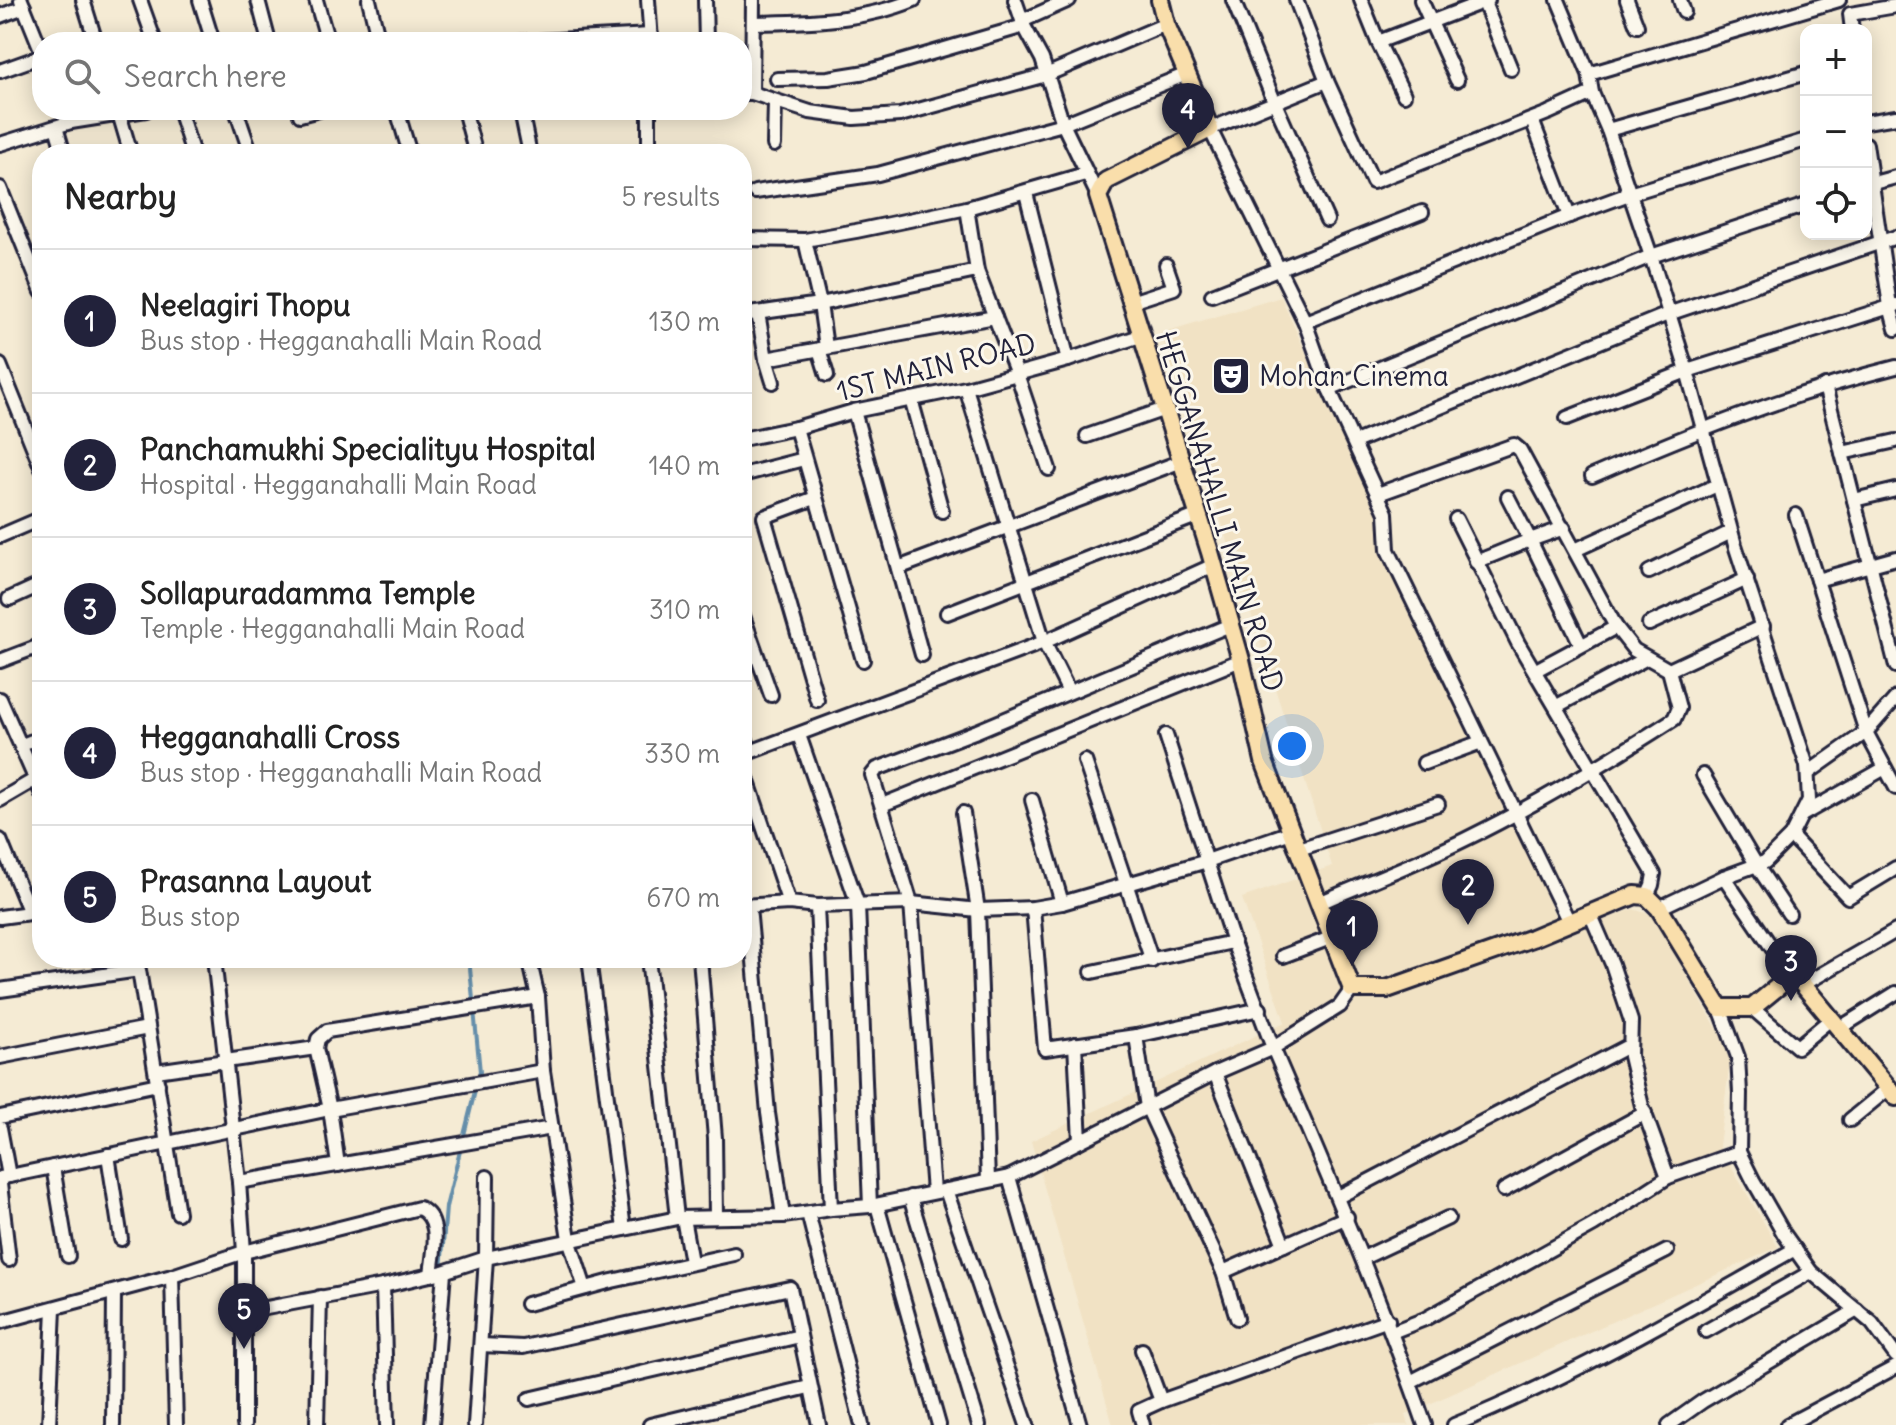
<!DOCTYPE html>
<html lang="en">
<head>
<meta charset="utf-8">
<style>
  body { margin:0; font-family:Delius,sans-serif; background:#f6f6f6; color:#222 }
  .controls { position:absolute; right:24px; top:24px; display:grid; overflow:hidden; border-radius:16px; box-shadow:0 4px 20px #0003 }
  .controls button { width:72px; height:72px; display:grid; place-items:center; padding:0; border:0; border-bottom:2px solid #e0e0e0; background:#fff; color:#222; font:40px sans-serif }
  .you { position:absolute; left:1292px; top:746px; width:28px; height:28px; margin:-20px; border:6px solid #fff; border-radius:50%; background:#1a73e8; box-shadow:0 0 0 12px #1a73e833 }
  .badge { display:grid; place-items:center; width:52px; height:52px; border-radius:50%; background:#22223b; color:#fff; font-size:26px; font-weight:700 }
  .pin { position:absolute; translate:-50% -66px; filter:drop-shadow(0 2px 4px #0008) }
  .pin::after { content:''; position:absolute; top:42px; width:28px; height:24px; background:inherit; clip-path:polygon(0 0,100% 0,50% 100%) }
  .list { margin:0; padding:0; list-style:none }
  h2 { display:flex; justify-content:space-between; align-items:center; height:104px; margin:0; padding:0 32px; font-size:34px }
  h2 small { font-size:26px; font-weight:400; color:#767676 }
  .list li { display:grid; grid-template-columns:52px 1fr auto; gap:24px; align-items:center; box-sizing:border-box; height:144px; padding:0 32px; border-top:2px solid #e0e0e0 }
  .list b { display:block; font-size:30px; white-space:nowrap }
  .list p { margin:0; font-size:26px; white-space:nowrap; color:#767676 }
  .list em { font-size:26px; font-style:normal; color:#767676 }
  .icon { flex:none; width:44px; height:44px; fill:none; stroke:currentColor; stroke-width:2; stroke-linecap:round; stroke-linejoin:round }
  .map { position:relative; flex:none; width:1896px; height:1425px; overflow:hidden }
  .search { position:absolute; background:#fff; box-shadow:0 4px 20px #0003; left:32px; top:32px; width:720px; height:88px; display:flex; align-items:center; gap:20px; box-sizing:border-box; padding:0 28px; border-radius:32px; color:#767676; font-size:30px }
  .panel { position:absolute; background:#fff; box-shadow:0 4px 20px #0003; left:32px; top:144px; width:720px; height:824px; border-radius:32px }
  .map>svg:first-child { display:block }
  .built { fill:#f1e2c4 }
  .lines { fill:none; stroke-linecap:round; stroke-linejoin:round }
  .stream { stroke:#658eaa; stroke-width:4 }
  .minor-casing { stroke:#22223b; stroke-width:18 }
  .major-casing { stroke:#22223b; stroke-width:22 }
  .minor { stroke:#fbf7ec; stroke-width:12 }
  .major { stroke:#f9deab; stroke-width:16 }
  .labels { text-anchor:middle; stroke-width:6; stroke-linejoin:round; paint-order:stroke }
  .street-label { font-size:28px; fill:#22223b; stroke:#fbf7ec }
  .poi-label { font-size:28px; fill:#22223b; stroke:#fbf7ec; text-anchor:start }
</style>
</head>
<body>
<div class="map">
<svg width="1896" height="1425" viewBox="0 0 1896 1425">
  <rect width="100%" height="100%" fill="#f5ebd4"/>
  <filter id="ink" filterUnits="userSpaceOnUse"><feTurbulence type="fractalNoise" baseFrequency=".0125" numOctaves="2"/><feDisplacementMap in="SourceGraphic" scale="16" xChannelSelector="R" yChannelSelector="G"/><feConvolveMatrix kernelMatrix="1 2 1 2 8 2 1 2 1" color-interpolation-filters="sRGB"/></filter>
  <g filter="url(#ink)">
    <polygon class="built" points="1281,297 1563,934 1633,909 1652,915 1731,1053 1719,1146 1778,1247 1405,1415 1408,1425 1113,1425 1031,1141 1285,1022 1242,898 1332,866 1161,333"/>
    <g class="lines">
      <g class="stream">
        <polyline points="469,958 480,1072 478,1079"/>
        <polyline points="441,1270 446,1207 476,1087"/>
      </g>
      <g class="minor-casing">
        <g id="minor">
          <polyline points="21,0 42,52"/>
          <polyline points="83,0 96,42"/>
          <polyline points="140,0 155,42"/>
          <polyline points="200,0 213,42"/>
          <polyline points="258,0 269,42"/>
          <polyline points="316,0 328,42"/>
          <polyline points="369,0 379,42"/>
          <polyline points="648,0 651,41"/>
          <polyline points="705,0 706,42"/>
          <polyline points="1015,0 1024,26 1042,59 1063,124 1098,196"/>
          <polyline points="1233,0 1274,101 1327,220"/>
          <polyline points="1296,0 1327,81 1373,182 1548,113 1592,93"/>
          <polyline points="1361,0 1378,42 1488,0"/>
          <polyline points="1421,0 1457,80"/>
          <polyline points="1483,0 1511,69"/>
          <polyline points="1558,0 1589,74 1592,93 1608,130 1651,256 1687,371 1735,545 1807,766 1809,800 1791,836 1765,862 1724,877 1659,908"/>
          <polyline points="1627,0 1637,26"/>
          <polyline points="1680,0 1684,12"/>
          <polyline points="0,16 24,7"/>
          <polyline points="1022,21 1069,0"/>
          <path d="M753,23C807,22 864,21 914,0"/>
          <polyline points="1852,30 1850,14 1896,6"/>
          <polyline points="519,42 651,35"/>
          <polyline points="1378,42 1404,95"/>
          <polyline points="0,71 42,56"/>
          <polyline points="1589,74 1839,0"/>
          <polyline points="777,79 828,78 866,72 1024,26"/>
          <polyline points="1327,81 1210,129 1305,322 1329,389 1386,513 1388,550 1569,922"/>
          <polyline points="742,93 752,93 810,112 854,118 900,115 1046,75 1166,24"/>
          <polyline points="752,93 753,0"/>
          <polyline points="66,110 71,122 146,110"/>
          <polyline points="118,110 131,154"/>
          <polyline points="179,110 193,154"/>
          <polyline points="236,110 251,154"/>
          <polyline points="397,110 410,154"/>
          <polyline points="464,110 476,154"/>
          <polyline points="521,110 530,154"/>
          <polyline points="649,110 649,154"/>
          <polyline points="300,115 319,110"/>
          <polyline points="1532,120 1569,216"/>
          <polyline points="1866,122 1896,117"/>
          <polyline points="56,127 64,154"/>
          <polyline points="1608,130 1806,73"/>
          <polyline points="0,144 71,122"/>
          <polyline points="1866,144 1890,306 1896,329"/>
          <polyline points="774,145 775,102"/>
          <polyline points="1866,185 1896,177"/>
          <polyline points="0,188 42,292"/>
          <polyline points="755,192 878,174 1063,124 1187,74"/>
          <polyline points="1026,193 1068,360"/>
          <polyline points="967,208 977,271 1017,374 1049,469"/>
          <polyline points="742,239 805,240 856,231 967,208 1085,174"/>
          <polyline points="805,240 820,304 826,347"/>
          <polyline points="1212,295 1422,212"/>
          <polyline points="1131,302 1174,288 1166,265"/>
          <polyline points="758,313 766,359 995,317"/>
          <polyline points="742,315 820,304 977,271"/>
          <polyline points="1305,322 1569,216 1629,194 1806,140"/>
          <polyline points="819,349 827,375"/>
          <polyline points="766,359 773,382"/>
          <polyline points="0,365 42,469"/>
          <polyline points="1825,386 1896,666"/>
          <polyline points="966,388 1044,642 1069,692"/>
          <polyline points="1329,389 1651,256 1806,205"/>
          <polyline points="911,399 942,511"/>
          <polyline points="854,411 922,655"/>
          <polyline points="1567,418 1687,371 1896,305"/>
          <polyline points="796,428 863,660"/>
          <polyline points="1087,436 1165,409"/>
          <polyline points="742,439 796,428 854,411 966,388 1068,360 1140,336"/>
          <polyline points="1355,442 1668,314 1896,237"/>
          <polyline points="1842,453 1896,441"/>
          <polyline points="742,475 804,459"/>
          <path d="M1592,476C1691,433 1791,393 1896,367"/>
          <polyline points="1378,494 1514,445 1520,450 1616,627 1634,650 1669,670 1763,626"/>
          <polyline points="1508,497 1530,540 1564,528"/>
          <polyline points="815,498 764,517 817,700"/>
          <polyline points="1854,500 1896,490"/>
          <polyline points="1796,515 1866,732 1808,773"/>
          <polyline points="1456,519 1518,643 1654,874 1652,885 1647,896"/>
          <polyline points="0,536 42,518"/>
          <polyline points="1575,550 1717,485"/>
          <polyline points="1476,562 1530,540 1581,645"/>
          <polyline points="898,568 1182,461"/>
          <polyline points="1649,572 1731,532"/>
          <polyline points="1817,580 1896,558"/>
          <polyline points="9,599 42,584"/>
          <polyline points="742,613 771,695"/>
          <polyline points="947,613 1199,515"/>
          <polyline points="1649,624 1747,579"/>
          <polyline points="0,661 42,645"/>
          <polyline points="1536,670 1616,627"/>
          <polyline points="1896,698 1866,732 1896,788"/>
          <polyline points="0,699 42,794"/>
          <polyline points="1557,706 1647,658"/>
          <polyline points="742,730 750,751"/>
          <polyline points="799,735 858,905 870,1206"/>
          <polyline points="22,745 42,737"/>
          <polyline points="742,755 1044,642 1214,565"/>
          <polyline points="1085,761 1152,961"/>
          <polyline points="1424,763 1481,742"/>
          <polyline points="742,764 789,903"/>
          <polyline points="1703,775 1757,866 1789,914"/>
          <polyline points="0,800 36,779"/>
          <polyline points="1032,800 1062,903"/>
          <polyline points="882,805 1241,660"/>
          <polyline points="963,813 978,910 988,1180"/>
          <polyline points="1802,815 1885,768"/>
          <polyline points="1791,836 1848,897 1896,868"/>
          <polyline points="0,840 30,913 42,912"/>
          <polyline points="1296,850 1438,804"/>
          <polyline points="1724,877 1793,979"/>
          <path d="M1319,903C1368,882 1418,863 1466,839C1538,804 1607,762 1674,719L1679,708L1669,670"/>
          <polyline points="742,906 789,903 817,906 911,903 978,910 1033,908 1062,903 1207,861 1291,832"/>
          <polyline points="817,906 831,1209"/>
          <polyline points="749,907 768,1113 783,1216"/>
          <polyline points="1033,908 1045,1049 1136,1036 1147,1107 1223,1272 1237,1318"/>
          <polyline points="1590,913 1612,964 1631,1021 1630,1056 1642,1106 1668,1177 1739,1152"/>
          <polyline points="0,917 30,913"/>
          <polyline points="1283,956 1333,937"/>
          <polyline points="214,958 239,1182 244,1252 244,1425"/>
          <polyline points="529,958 538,997 543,1071 569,1239 585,1288"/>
          <polyline points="589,958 624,1229"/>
          <polyline points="648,958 677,1218"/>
          <polyline points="700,958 715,1138 716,1217"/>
          <polyline points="1092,972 1233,942"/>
          <polyline points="1804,984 1896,931"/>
          <path d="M1352,989L1340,1006L1273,1048C1327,1173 1380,1297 1425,1425"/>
          <polyline points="0,990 139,970 178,1213"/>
          <polyline points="1720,1008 1738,1057 1740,1093 1739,1152 1753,1180 1784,1234 1811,1272 1872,1323 1896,1356"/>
          <polyline points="1752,1008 1797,1047 1832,1018"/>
          <polyline points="1840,1028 1896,993"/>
          <polyline points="1136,1036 1260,1009"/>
          <polyline points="1075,1044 1080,1141"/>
          <polyline points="316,1048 330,1109 338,1165"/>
          <polyline points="0,1057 148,1028"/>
          <polyline points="156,1071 316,1048 318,1039 327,1031 538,997"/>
          <polyline points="1215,1073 1284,1245"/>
          <polyline points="0,1117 158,1084"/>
          <polyline points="1850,1120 1889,1088"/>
          <polyline points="0,1128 9,1176"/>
          <polyline points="108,1155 121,1239"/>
          <polyline points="53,1167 68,1256"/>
          <polyline points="1009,1177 1080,1425"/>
          <polyline points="0,1178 330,1109 543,1071"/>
          <polyline points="239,1182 552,1128"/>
          <polyline points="0,1184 9,1260"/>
          <polyline points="946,1190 1027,1425"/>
          <polyline points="1504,1190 1645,1113"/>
          <polyline points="933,1192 911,903 872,775 877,769 977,731 1230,625"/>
          <polyline points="910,1197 979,1425"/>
          <polyline points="1338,1197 1630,1045"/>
          <polyline points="877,1205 939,1425"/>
          <polyline points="808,1213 862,1425"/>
          <polyline points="683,1218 691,1262"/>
          <polyline points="1363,1258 1448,1218"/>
          <polyline points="1223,1272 1347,1217"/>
          <polyline points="172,1276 176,1425"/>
          <polyline points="383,1286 387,1425"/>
          <polyline points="527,1304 612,1281 734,1254"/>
          <polyline points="245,1312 383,1286 443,1272 486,1258 677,1218 783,1216 831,1209 870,1206 1009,1177 1215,1073 1273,1048 1233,942 1166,735"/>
          <path d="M0,1322L172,1276L244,1252L419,1208C443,1219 433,1252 431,1275"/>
          <polyline points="1706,1331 1811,1272"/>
          <polyline points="1392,1332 1425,1319 1594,1225 1668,1177"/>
          <polyline points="481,1345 523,1347 790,1288 819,1425"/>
          <polyline points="1142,1350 1161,1401 1139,1411 1143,1425"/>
          <polyline points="1410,1382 1667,1251"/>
          <polyline points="529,1399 800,1336"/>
          <polyline points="1161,1401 1388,1320"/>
          <polyline points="49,1425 54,1308"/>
          <polyline points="113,1425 114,1292"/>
          <polyline points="317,1425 320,1297"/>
          <polyline points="432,1425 444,1272"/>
          <polyline points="475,1425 486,1258 487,1177"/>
          <polyline points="650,1425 809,1387"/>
          <path d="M1454,1425C1572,1377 1684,1312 1795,1249"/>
          <polyline points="1669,1425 1703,1401 1857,1310"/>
          <polyline points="1787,1425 1896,1367"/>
        </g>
      </g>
      <g class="major-casing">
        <polyline id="major" points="1160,0 1166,24 1210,129 1106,181 1098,196 1210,552 1241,660 1264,761 1352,989 1387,989 1532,938 1635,895 1647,896 1659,908 1720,1008 1752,1008 1785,981 1799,980 1896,1097"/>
      </g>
      <use href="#minor" class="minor"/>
      <use href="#major" class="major"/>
    </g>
  </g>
  <defs>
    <g id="theatre-square" transform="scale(2)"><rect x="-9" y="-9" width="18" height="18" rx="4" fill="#22223b" stroke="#fbf7ec"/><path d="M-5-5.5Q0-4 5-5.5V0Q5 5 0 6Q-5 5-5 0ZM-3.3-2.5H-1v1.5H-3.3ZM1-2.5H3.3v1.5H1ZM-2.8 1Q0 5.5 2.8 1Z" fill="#fff"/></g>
  </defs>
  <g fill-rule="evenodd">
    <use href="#theatre-square" x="1231" y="376"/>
  </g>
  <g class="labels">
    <g class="street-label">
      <text transform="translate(936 367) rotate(-14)" y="10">1ST MAIN ROAD</text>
      <text transform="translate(1220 511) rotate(73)" y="10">HEGGANAHALLI MAIN ROAD</text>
    </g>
    <g class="poi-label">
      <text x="1259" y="386">Mohan Cinema</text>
    </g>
  </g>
</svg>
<div class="controls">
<button>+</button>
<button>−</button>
<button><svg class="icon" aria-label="locate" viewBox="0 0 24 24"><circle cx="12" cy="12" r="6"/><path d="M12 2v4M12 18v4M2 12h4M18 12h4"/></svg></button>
</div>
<div class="you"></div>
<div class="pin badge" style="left:1352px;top:966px">1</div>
<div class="pin badge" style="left:1468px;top:925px">2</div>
<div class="pin badge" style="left:1791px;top:1001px">3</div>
<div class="pin badge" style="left:1188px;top:149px">4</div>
<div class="pin badge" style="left:244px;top:1349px">5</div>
<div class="search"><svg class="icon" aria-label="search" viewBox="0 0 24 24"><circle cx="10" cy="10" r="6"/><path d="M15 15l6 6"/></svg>Search here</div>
<section class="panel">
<h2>Nearby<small>5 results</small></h2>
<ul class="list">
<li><span class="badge">1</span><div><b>Neelagiri Thopu</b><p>Bus stop · Hegganahalli Main Road</p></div><em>130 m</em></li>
<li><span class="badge">2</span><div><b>Panchamukhi Specialityu Hospital</b><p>Hospital · Hegganahalli Main Road</p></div><em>140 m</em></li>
<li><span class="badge">3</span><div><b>Sollapuradamma Temple</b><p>Temple · Hegganahalli Main Road</p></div><em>310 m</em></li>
<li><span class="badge">4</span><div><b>Hegganahalli Cross</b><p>Bus stop · Hegganahalli Main Road</p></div><em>330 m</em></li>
<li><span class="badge">5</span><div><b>Prasanna Layout</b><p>Bus stop</p></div><em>670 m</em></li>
</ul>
</section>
</div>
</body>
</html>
